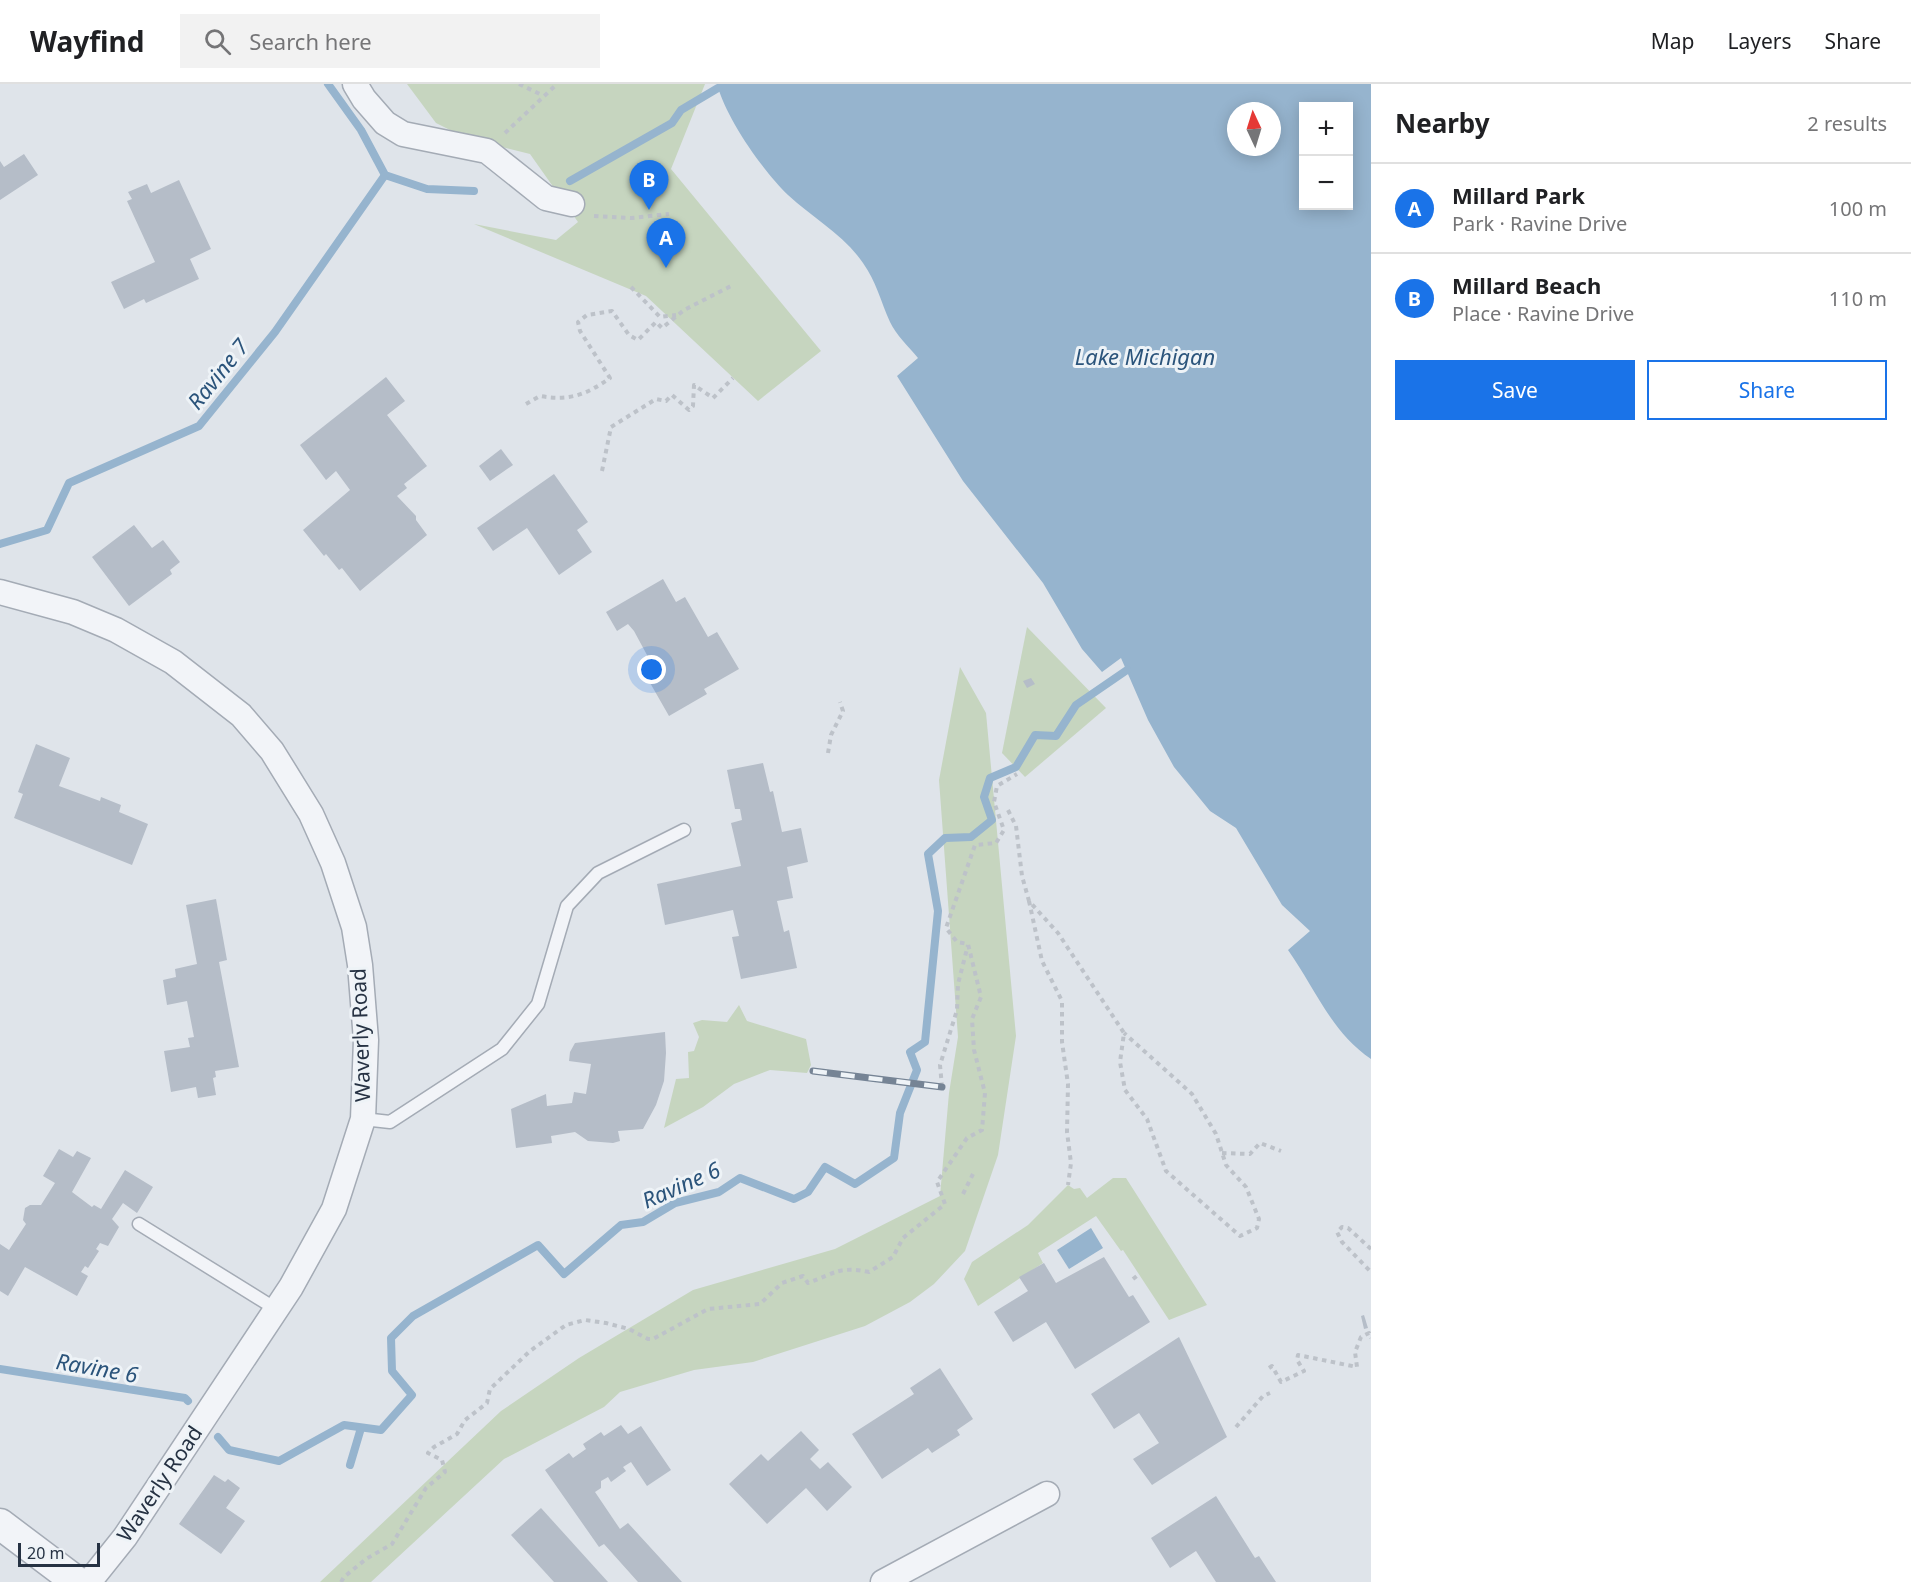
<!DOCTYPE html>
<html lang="en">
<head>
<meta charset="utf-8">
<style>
  body { margin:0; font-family:"Noto Sans",sans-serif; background:#f2f2f2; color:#202124 }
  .controls { position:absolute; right:18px; top:18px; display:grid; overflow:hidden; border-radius:0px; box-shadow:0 3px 15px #0003 }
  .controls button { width:54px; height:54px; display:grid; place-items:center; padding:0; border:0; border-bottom:2px solid #e0e0e0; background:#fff; color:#202124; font:30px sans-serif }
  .compass { position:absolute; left:1227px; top:18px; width:54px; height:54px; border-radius:50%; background:#fff; box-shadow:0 3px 15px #0003; rotate:356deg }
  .scale { position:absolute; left:18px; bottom:15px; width:82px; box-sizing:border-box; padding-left:6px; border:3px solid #263243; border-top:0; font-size:16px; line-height:21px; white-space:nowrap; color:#263243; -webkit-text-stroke:4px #eef3f7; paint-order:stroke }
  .you { position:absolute; left:652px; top:586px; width:21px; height:21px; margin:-15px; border:4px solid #fff; border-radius:50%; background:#1a73e8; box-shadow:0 0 0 9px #1a73e833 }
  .badge { display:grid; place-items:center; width:39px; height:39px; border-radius:50%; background:#1a73e8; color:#fff; font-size:20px; font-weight:700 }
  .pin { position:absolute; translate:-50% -50px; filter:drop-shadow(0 2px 3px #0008) }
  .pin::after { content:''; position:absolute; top:32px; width:21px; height:18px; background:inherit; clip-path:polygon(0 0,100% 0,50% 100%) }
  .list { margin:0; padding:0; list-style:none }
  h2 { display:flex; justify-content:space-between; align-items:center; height:78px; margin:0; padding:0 24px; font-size:26px }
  h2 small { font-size:20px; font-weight:400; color:#757577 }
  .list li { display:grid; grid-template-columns:39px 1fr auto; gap:18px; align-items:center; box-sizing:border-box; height:90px; padding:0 24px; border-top:2px solid #e0e0e0 }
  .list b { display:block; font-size:22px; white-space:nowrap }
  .list p { margin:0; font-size:20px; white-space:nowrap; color:#757577 }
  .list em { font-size:20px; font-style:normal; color:#757577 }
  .actions { display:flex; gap:12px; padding:18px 24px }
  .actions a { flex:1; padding:14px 0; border:2px solid #1a73e8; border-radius:0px; text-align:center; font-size:21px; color:#1a73e8 }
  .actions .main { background:#1a73e8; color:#fff }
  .icon { flex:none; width:33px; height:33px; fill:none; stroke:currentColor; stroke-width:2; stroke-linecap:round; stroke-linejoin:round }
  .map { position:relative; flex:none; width:1371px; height:1498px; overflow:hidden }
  header { display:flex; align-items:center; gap:36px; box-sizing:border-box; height:84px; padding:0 30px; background:#fff; border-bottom:2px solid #e0e0e0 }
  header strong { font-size:28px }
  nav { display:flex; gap:33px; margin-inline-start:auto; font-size:21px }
  .search { width:420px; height:54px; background:#f2f2f2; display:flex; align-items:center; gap:15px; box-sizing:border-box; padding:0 21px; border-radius:0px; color:#757577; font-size:22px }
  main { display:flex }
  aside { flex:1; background:#fff }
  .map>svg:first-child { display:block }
  .green { fill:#c6d5bf }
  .water { fill:#96b4ce; fill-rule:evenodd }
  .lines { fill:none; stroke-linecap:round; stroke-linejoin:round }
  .stream { stroke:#96b4ce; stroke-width:8 }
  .building { fill:#b5bdc8 }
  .service-casing { stroke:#a4abb5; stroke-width:15 }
  .minor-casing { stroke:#a4abb5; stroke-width:27 }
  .tertiary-casing { stroke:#a4abb5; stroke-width:33 }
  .path { stroke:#bdc2c9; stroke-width:4; stroke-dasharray:4.5 4.5; stroke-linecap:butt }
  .service { stroke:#f2f4f8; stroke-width:12 }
  .minor { stroke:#f2f4f8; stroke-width:24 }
  .tertiary { stroke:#f2f4f8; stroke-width:30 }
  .rail-casing { stroke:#768495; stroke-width:7 }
  .rail { stroke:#eef3f7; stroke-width:4.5; stroke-dasharray:14; stroke-linecap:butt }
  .labels { text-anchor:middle; stroke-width:6; stroke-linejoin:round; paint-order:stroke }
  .street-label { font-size:21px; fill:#263243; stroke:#eef3f7 }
  .water-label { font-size:22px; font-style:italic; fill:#2b547b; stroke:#eef3f7 }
</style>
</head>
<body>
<header>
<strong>Wayfind</strong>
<div class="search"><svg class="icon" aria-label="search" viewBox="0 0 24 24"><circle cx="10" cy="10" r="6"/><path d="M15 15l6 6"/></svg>Search here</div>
<nav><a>Map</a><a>Layers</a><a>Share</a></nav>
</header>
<main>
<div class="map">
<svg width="1371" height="1498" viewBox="0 0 1371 1498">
  <rect width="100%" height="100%" fill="#dfe4ea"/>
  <g class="green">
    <polygon points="407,0 705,0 671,85 821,267 758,317 646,212 474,140 556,156 578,138 530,70 466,54 436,39"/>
    <polygon points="1027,543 1106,624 1025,693 1002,669"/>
    <polygon points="960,583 986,629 1016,952 998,1071 965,1167 934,1200 910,1218 865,1242 753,1278 694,1286 620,1308 604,1323 504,1375 371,1498 320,1498 501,1327 579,1274 693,1206 835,1165 940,1112 949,1009 958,953 939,696"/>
    <polygon points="739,921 747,937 806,955 811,981 807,989 770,986 734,1000 703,1023 664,1044 676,995 689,994 688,968 694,967 699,953 693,939 702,936 727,938"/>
    <polygon points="1113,1094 1126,1094 1207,1221 1169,1236 1123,1166 1121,1167 1096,1132 1038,1169 1043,1179 978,1222 964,1195 972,1178 1028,1141 1068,1101 1074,1105 1080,1104 1087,1114"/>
  </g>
  <g class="water">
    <path d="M717,0H1371V975C1331,948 1315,904 1288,866L1310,847L1282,821L1236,744L1210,727L1174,683L1148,636L1121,574L1102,588L1082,565L1043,499L963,397L897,292L918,274C909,263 896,251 890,238C881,218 876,197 863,179C844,151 813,134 788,111C762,86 726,34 717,0ZM1304,22H1348V122H1304ZM1236,27H1272V63H1236Z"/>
    <polygon points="1091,1144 1103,1164 1069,1185 1057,1166"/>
  </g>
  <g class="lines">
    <g class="stream">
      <polyline points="328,0 361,46 385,91 427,105 474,107"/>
      <polyline points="570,97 672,39 681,26 718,4"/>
      <polyline points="0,460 47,446 69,399 199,342 275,248 385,91"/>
      <polyline points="0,1285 185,1314 188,1317"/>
      <polyline points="218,1353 229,1366 279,1377 344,1341 381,1346 412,1311 392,1287 391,1254 413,1232 538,1161 564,1190 621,1141 643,1138 675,1119 719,1108 740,1094 794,1115 808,1108 825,1083 855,1100 894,1074 900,1029 917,986 910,968 925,958 938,827 928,770 945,754 971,753 992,736 984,713 990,694 1016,683 1035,651 1056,652 1076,621 1127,586"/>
      <polyline points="350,1381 361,1344"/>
    </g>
  </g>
  <g class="building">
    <polygon points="24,70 38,91 0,116 0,77 4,83"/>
    <polygon points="179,96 211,165 190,175 199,195 146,219 144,215 124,225 111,198 155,178 127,117 132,115 128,108 147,100 151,109"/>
    <polygon points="386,293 405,317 387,331 427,382 404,400 407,404 397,412 416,432 416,436 427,451 360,507 342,484 339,486 326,470 324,472 303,446 350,406 336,387 326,396 300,361"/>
    <polygon points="501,365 513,381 490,397 479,382"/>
    <polygon points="554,390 588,438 577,446 592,468 559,491 527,444 493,467 477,444"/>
    <polygon points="134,441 152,464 163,456 180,478 170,486 172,490 129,522 92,473"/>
    <polygon points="663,495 676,518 685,513 708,553 717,548 739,585 704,605 707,610 669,632 645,590 654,584 634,547 628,540 617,547 606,528"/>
    <polygon points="1031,594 1035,600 1027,604 1023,597"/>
    <polygon points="36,660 70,674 59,702 100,717 101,713 121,721 119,728 148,740 132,781 14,734 23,710 18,708"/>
    <polygon points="763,679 770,708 773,707 782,748 801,744 808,778 787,783 793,814 777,817 784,848 789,846 797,884 741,895 732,853 739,852 733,826 665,841 657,800 741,782 731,739 742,736 740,725 735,725 727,686"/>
    <polygon points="216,815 227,876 219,878 239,983 215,987 216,993 213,994 216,1011 198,1014 196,1003 171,1008 164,967 190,963 188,954 194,953 187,917 167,921 163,896 176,893 175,885 197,880 186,821"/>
    <polygon points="665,948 666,969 664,997 656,1021 643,1045 618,1047 620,1057 613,1059 588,1057 575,1048 551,1052 552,1059 516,1064 511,1025 546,1010 547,1022 572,1019 574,1008 586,1010 591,980 569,977 570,968 575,959"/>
    <polygon points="59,1065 73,1073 77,1067 91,1074 72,1108 92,1123 94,1121 101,1125 125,1086 153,1103 137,1129 123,1119 112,1135 119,1143 108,1162 100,1159 96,1165 99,1167 88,1184 85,1182 81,1188 88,1192 77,1212 25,1183 8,1212 0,1207 0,1160 9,1166 26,1140 23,1136 25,1124 30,1121 41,1121 55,1099 43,1092"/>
    <polygon points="1104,1173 1129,1213 1133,1211 1150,1238 1075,1285 1046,1238 1013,1258 994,1228 1028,1207 1019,1193 1044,1179 1056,1199"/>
    <polygon points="1364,1231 1368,1244 1364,1245 1361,1232"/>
    <polygon points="1179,1253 1227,1353 1152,1401 1133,1375 1159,1359 1139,1329 1114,1345 1091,1310"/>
    <polygon points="940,1284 973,1335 957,1346 960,1351 932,1369 928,1364 882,1395 852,1350 914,1310 910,1304"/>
    <polygon points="621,1341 628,1350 641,1342 671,1386 647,1402 631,1378 623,1383 626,1387 611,1398 608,1393 601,1397 601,1404 595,1408 620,1445 628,1439 682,1498 638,1498 604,1460 599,1463 545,1386 569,1369 573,1374 586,1365 583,1360 601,1348 604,1352"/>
    <polygon points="801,1347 819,1366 810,1375 820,1385 828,1378 852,1403 827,1427 806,1404 767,1440 729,1400 761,1370 768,1377"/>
    <polygon points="214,1391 225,1398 228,1395 240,1404 226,1424 245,1437 221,1470 179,1440"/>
    <polygon points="1216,1412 1255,1474 1259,1472 1276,1498 1216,1498 1196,1467 1170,1484 1151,1454"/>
    <polygon points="541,1424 608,1498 554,1498 511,1451"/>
  </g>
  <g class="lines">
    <g class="service-casing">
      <g id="service">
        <polyline points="363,1035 390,1038 502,965 538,920 567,822 598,789 684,746"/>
        <polyline points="139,1140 276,1225"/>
      </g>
    </g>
    <g class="minor-casing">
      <g id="minor">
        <polyline points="355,0 364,15 385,39 403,50 487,67 546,114 572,120"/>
        <polyline points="0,508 73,528 116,546 173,578 241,631 272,667 311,730 333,779 354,843 360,881 366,956 363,1035 334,1125 291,1203 125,1453 89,1498"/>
        <polyline points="883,1498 1047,1410"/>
      </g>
    </g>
    <g class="tertiary-casing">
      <polyline id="tertiary" points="0,1440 77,1498"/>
    </g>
    <g class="path">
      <polyline points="519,0 542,11"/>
      <polyline points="505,49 557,0"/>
      <polyline points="594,132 631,134 669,130"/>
      <polyline points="631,203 660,233 676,231"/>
      <path d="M526,320L540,312C569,317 586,311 610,294L580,247L578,238L587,231L612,227L629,251L638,256L656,238L662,244L684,226L731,202"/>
      <polyline points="602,387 611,343 656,315 666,317 672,311 689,326 693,322 694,301 713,314 733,294"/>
      <polyline points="828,669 831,651 843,627 840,618"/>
      <polyline points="1008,726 1016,742 1022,792 1029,817 1058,849 1124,949 1120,978 1125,1006 1147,1035 1166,1087 1240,1152 1257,1144 1259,1135 1246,1103 1226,1081 1216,1050 1192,1010 1124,949"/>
      <polyline points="1029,817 1042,877 1062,917 1062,958 1068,1000 1067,1048 1071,1079 1068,1101"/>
      <polyline points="942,1003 940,981 957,926 958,900 968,861"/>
      <polyline points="1222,1069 1250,1070 1260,1059 1281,1067"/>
      <polyline points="963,1110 973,1090"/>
      <polyline points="1371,1165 1348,1144 1342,1143 1337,1148 1342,1158 1371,1188"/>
      <polyline points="1133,1195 1138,1191"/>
      <polyline points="1269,1284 1272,1282 1281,1298 1304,1287 1297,1276 1298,1271 1357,1283 1355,1268 1361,1253 1369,1249 1371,1254"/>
      <polyline points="1236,1343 1263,1312 1270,1309"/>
      <path d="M341,1498L344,1493L366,1475L392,1460L426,1404L445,1388L442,1376L428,1369L434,1363L457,1350L465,1336L487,1319L490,1305L530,1267L566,1241L585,1236L606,1239L629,1245L648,1255H653L708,1225L760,1220L782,1199L803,1192L808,1199C835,1189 839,1182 869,1188L893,1173L903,1154L945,1120L937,1098L967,1054L982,1046L985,1009L974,966L972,935L981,913L968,860L957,858L946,844L975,761L996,759L1004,746L994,718L997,702L1017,690"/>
    </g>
    <use href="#service" class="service"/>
    <use href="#minor" class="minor"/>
    <use href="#tertiary" class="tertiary"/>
    <g class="rail-casing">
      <polyline id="rail" points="813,987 942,1003"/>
    </g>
    <use href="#rail" class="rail"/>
  </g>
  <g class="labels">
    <g class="street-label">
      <text transform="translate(361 951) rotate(-92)" y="7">Waverly Road</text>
      <text transform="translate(160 1400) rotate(-56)" y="7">Waverly Road</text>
    </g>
    <g class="water-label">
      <text x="1145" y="281">Lake Michigan</text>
      <text transform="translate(218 290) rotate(-51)" y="8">Ravine 7</text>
      <text transform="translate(681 1101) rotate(-24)" y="8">Ravine 6</text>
      <text transform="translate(97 1284) rotate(10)" y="8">Ravine 6</text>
    </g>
  </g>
</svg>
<div class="controls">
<button>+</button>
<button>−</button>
</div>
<svg class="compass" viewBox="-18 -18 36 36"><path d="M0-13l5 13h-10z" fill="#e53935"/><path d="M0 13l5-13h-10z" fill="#757577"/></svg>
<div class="scale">20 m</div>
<div class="you"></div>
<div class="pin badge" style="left:666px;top:184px">A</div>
<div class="pin badge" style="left:649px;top:126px">B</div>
</div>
<aside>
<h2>Nearby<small>2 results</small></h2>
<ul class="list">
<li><span class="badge">A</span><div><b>Millard Park</b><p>Park · Ravine Drive</p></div><em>100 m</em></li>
<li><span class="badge">B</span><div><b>Millard Beach</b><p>Place · Ravine Drive</p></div><em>110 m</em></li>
</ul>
<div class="actions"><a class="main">Save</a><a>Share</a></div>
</aside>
</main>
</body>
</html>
